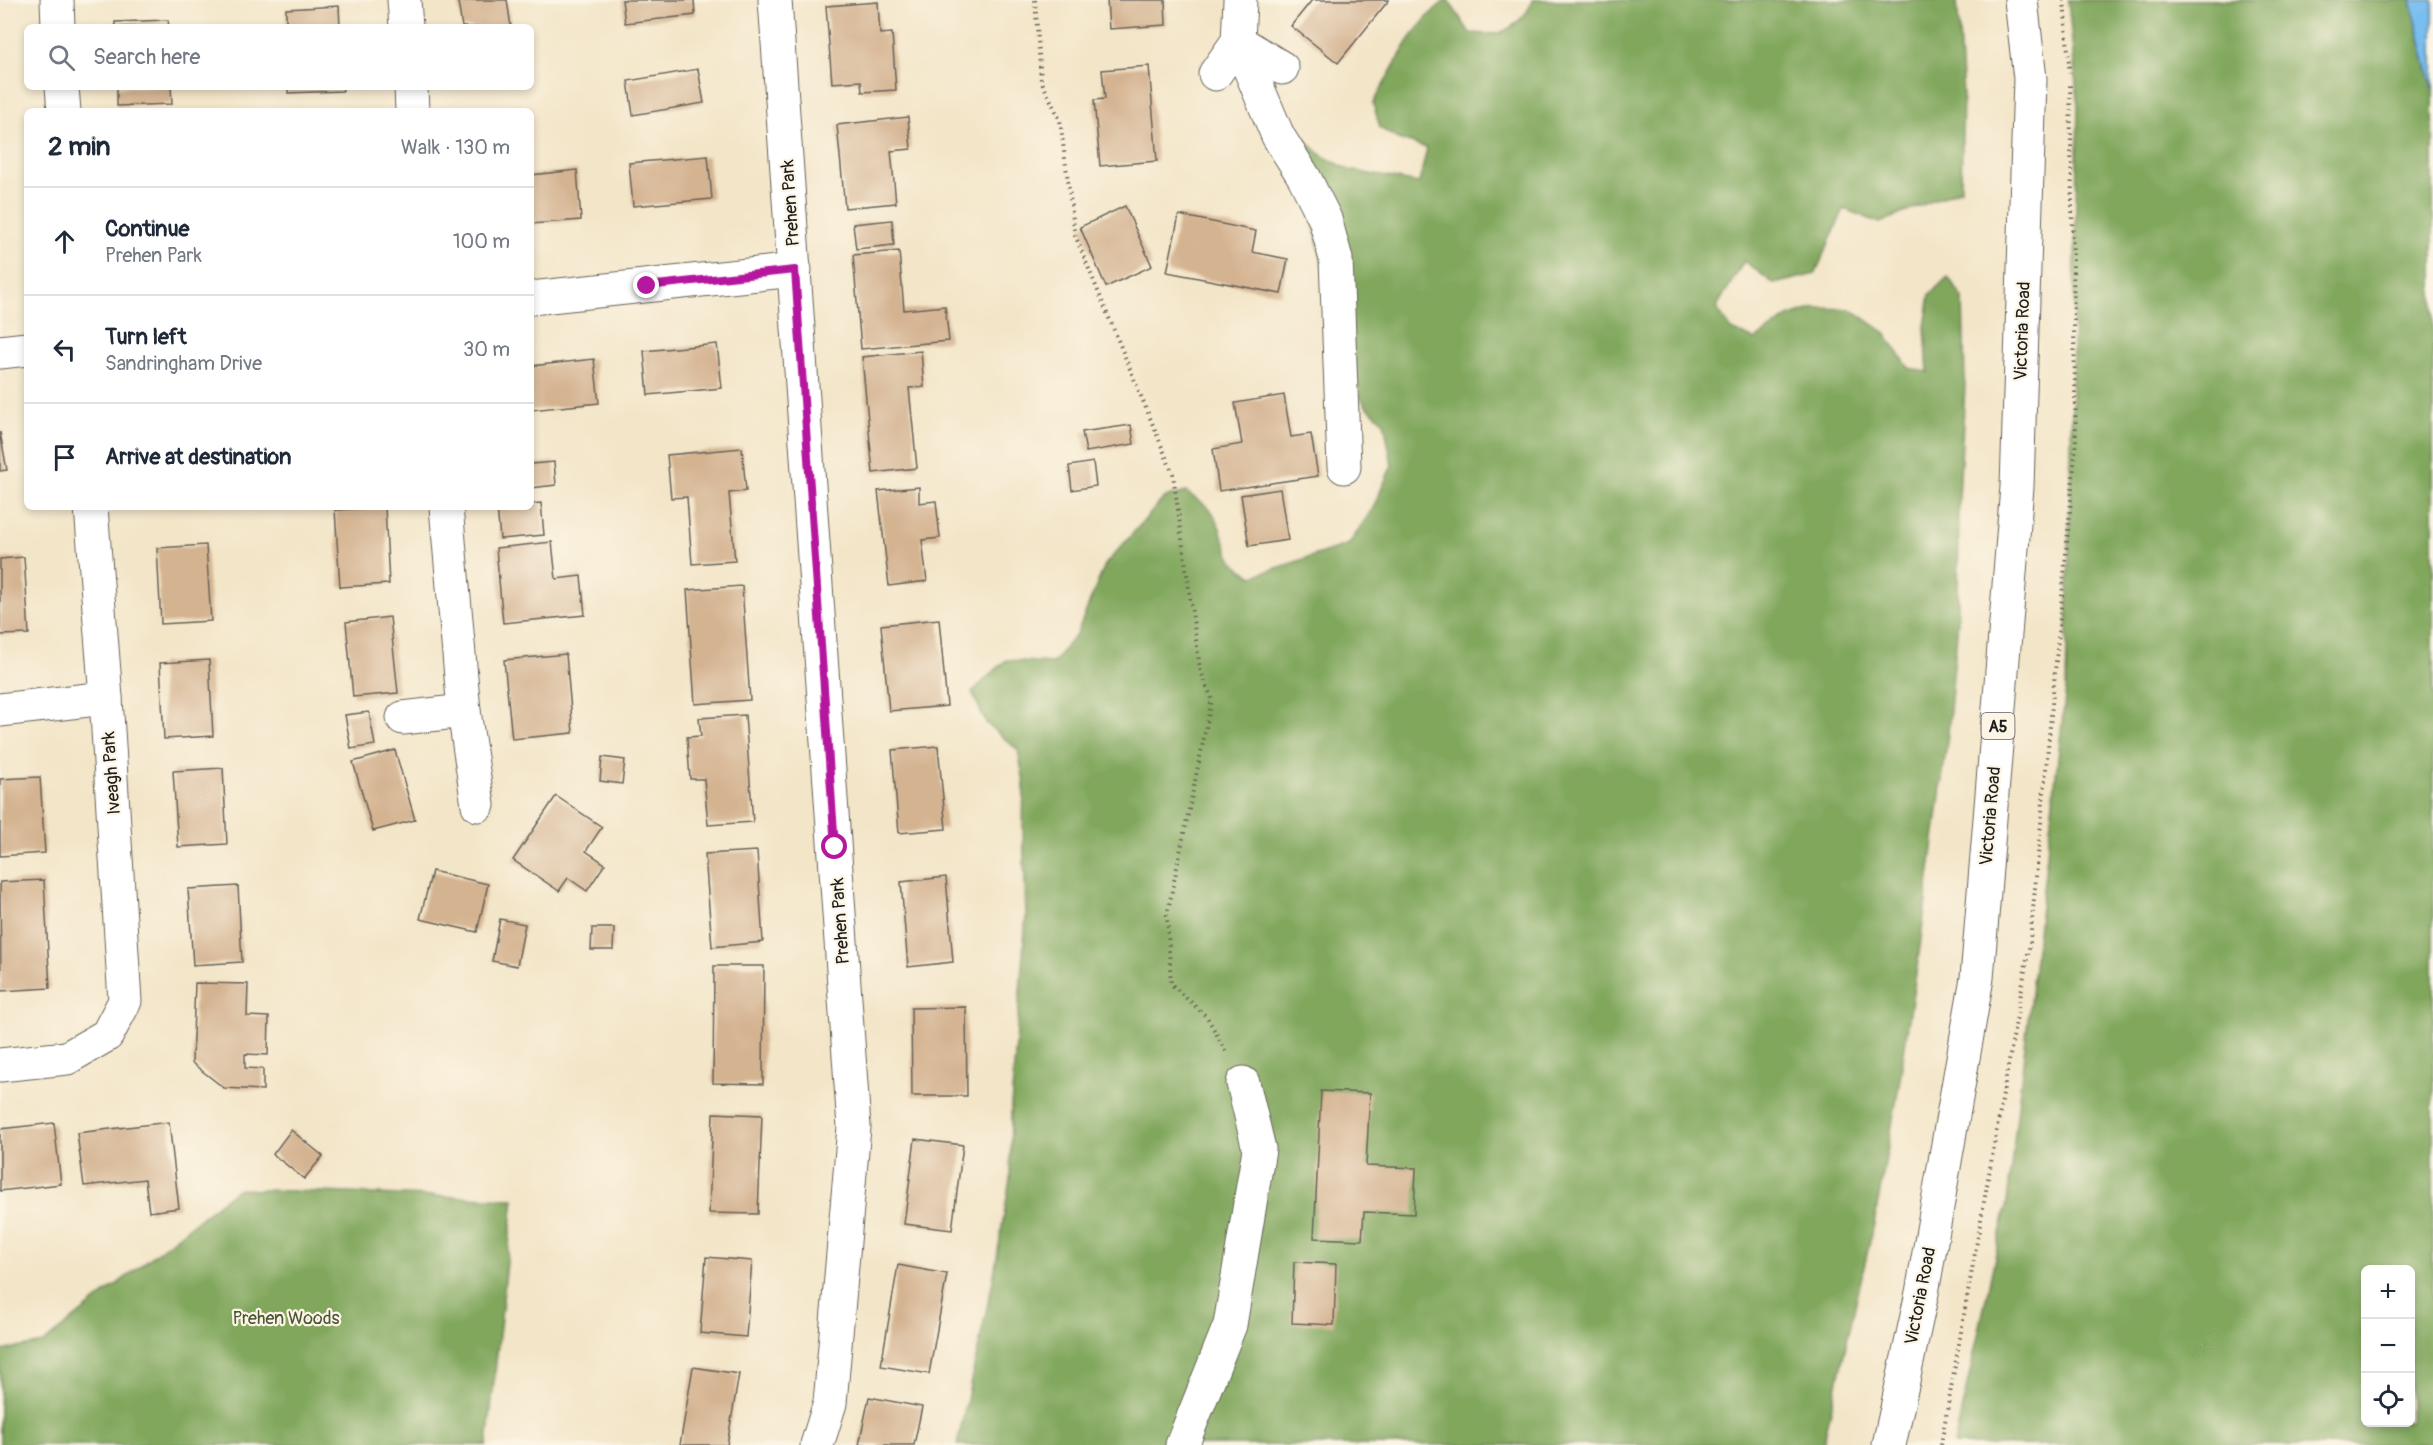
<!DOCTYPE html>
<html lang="en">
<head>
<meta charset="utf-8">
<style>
  body { margin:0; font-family:Pangolin,sans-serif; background:#f6f6f7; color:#1f2937 }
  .controls { position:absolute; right:18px; bottom:18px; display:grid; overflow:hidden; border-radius:9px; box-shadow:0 3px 9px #0003 }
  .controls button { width:54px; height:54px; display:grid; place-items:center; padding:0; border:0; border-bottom:2px solid #e0e1e3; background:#fff; color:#1f2937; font:30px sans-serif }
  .stop { position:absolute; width:18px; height:18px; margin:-14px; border:4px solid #b5179e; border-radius:50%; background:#fff }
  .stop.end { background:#b5179e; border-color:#fff; box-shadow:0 2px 6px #0008 }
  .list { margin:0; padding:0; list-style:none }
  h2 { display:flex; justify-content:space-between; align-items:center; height:78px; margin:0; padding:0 24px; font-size:26px }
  h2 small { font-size:20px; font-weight:400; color:#747a83 }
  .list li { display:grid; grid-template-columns:39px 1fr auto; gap:18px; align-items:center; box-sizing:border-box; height:108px; padding:0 24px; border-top:2px solid #e0e1e3 }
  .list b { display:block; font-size:22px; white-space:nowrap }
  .list p { margin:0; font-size:20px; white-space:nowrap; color:#747a83 }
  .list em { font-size:20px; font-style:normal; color:#747a83 }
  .icon { flex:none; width:33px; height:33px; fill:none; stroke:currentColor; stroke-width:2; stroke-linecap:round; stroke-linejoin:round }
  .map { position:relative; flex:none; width:2433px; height:1445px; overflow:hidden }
  .search { position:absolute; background:#fff; box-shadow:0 3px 9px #0003; left:24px; top:24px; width:510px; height:66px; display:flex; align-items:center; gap:15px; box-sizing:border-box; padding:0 21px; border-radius:9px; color:#747a83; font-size:22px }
  .panel { position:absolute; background:#fff; box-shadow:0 3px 9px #0003; left:24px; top:108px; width:510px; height:402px; border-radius:9px }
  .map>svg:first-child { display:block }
  .forest { fill:#81a75d; stroke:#4e623c; stroke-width:1.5; fill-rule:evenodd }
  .water { fill:#79bef0; stroke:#4a6d86; stroke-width:1.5 }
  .building { fill:#d4b391 }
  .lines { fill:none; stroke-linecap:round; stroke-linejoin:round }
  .minor-casing { stroke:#676258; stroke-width:35 }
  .highway-casing { stroke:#676258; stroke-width:35 }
  .path { stroke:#676258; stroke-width:4; stroke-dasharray:1.5 4.5; stroke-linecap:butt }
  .minor { stroke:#fff; stroke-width:33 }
  .highway { stroke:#fff; stroke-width:33 }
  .route { stroke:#b5179e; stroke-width:8 }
  .labels { text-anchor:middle; stroke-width:4.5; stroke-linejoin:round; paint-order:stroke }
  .shield { fill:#fcf5e5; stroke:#5f5d58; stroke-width:1.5 }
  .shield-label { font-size:16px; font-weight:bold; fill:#1c1c1c }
  .street-label { font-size:18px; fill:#1c1c1c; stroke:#fcf5e5 }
  .park-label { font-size:18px; fill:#4b5637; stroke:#fcf5e5 }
</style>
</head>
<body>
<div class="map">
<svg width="2433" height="1445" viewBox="0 0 2433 1445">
  <rect width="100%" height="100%" fill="#fcf5e5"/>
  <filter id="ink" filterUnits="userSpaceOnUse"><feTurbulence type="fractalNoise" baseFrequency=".0167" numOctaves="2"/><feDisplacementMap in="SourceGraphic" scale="12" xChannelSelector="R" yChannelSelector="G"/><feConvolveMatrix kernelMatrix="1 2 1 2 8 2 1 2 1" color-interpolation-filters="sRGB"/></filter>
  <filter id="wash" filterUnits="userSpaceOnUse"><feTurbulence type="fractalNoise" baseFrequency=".008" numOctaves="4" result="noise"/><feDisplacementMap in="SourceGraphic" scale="24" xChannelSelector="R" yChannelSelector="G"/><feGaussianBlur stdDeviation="1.35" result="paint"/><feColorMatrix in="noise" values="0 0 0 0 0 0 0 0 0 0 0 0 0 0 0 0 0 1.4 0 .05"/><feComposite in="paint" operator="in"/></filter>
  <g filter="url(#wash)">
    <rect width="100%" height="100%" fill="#f3e5c8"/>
    <g class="forest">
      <path d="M1446,0H1448L1470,33C1479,33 1491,35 1499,33C1512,29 1530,13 1532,0H1957L1963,95L1961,189L1880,223L1844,209L1815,274L1774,284L1744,261L1716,308L1732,330L1755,340L1788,317L1814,308L1851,309L1884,332L1909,368L1928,372L1925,327L1930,294L1948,277L1963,298L1965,384L1959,499L1958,621L1948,734L1919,954L1897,1098L1874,1224L1823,1445H957L993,1280L1010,1179L1011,1106L1026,916L1023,829L1024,782L1018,750L986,723L972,692L1006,660L1053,663L1077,633L1105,565L1164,498L1186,492C1194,498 1208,505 1213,513C1228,539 1222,562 1253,576L1349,544L1373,508L1392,465L1384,422L1366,406L1350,381L1289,123L1321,155L1349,170L1419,183L1427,148L1398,139L1380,128L1373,103C1394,68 1412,25 1446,0Z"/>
      <path d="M2068,0H2411L2433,91V1445H1954L2007,1202L2066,688L2078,106ZM2366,1270H2410V1422H2366Z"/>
      <polygon points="237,1189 514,1199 487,1445 0,1445 0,1351 43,1343"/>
    </g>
    <polygon class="water" points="2411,0 2433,0 2433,91"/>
    <g id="blocks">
      <g class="building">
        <polygon points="473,0 507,0 511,27 462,27 458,2"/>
        <polygon points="622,0 694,0 695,15 625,23"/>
        <polygon points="1107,0 1165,0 1166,25 1109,29"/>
        <polygon points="1312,0 1389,0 1338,63 1291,26"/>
        <polygon points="878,2 880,34 892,33 896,90 862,92 861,81 832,83 826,6"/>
        <polygon points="339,6 340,27 286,27 286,9"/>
        <polygon points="168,20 169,27 115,27 115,22"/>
        <polygon points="1149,66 1157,161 1100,166 1094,100 1105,99 1102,70"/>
        <polygon points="698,69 704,103 633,115 628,81"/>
        <polygon points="117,87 171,87 172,104 117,106"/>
        <polygon points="288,87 342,87 343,91 288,93"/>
        <polygon points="908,117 911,149 891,151 896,203 845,208 837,125"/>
        <polygon points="708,156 712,199 633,206 629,163"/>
        <polygon points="577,170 581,220 531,224 531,175"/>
        <polygon points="1125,206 1152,266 1106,287 1080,227"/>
        <polygon points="1179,215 1256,231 1252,252 1288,259 1281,294 1167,272"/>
        <polygon points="892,220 894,245 856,249 853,224"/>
        <polygon points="899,251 904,310 945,306 949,341 861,349 853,255"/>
        <polygon points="717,344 722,388 648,395 644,351"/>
        <polygon points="921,351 924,387 909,388 917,468 873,473 862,357"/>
        <polygon points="594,359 599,403 531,410 531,366"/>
        <polygon points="1284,395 1291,437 1311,434 1318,476 1219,491 1213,449 1242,444 1235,403"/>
        <polygon points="1131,425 1134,444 1086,452 1082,432"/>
        <polygon points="0,432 7,470 0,471"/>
        <polygon points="742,448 746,491 729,493 735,561 692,564 687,497 671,498 667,455"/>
        <polygon points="554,462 556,485 531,488 531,464"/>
        <polygon points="1093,462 1096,486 1072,490 1069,466"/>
        <polygon points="919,487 919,503 936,501 940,538 922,540 927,581 889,586 878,491"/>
        <polygon points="1280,489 1288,540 1249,546 1241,495"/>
        <polygon points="541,503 544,535 500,539 497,507 531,507 531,504"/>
        <polygon points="385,507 389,584 340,587 335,510"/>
        <polygon points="552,542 556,579 581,576 585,615 503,623 496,548"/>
        <polygon points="206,545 211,621 161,624 157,548"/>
        <polygon points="24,557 29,634 0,635 0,559"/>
        <polygon points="742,586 750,700 695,704 687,590"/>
        <polygon points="390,617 398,693 353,697 346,622"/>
        <polygon points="939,619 947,706 889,711 881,625"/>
        <polygon points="566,654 573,733 512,739 504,660"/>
        <polygon points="209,660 213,736 164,739 160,663"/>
        <polygon points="369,712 375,745 351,749 345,715"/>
        <polygon points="745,715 753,822 708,825 704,779 690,779 687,737 701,736 699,718"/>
        <polygon points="938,746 946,829 899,833 892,750"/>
        <polygon points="395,750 415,820 373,831 353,762"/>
        <polygon points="602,757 625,760 622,784 600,781"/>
        <polygon points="223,768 227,844 178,847 173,771"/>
        <polygon points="40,777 45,853 0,856 0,779"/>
        <polygon points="556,796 602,827 586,851 605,864 587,891 568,878 559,891 513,860"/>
        <polygon points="757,851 763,942 712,947 705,854"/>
        <polygon points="432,871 488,884 477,932 420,919"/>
        <polygon points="946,877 953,962 908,967 901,882"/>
        <polygon points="44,880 50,988 1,991 0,882"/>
        <polygon points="238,886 242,962 193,965 188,889"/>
        <polygon points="500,919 525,924 517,966 492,961"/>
        <polygon points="592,928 614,928 613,950 591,950"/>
        <polygon points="714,966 764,966 763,1084 713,1083"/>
        <polygon points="195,983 248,984 247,1016 269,1017 268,1055 245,1054 245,1068 263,1069 263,1090 224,1088 192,1063"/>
        <polygon points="966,1007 967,1096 912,1096 911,1008"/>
        <polygon points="1321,1091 1370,1093 1366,1166 1416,1168 1414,1214 1364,1212 1362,1240 1314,1238"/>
        <polygon points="713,1113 762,1115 758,1214 709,1213"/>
        <polygon points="169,1122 179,1208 149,1212 145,1179 84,1186 77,1133"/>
        <polygon points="54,1123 61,1184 0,1191 0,1129"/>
        <polygon points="291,1130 323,1156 304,1179 273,1154"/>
        <polygon points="915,1139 963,1145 952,1230 904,1224"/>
        <polygon points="706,1257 752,1261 746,1337 700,1333"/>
        <polygon points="1294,1262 1336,1264 1334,1325 1292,1323"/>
        <polygon points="898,1265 947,1274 929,1374 881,1366"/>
        <polygon points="693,1367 739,1374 727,1445 680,1445"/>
        <polygon points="869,1397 922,1407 914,1445 859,1445"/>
      </g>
    </g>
  </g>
  <g filter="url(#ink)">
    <use href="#blocks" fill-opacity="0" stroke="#676258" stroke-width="1.5"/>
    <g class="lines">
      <g class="minor-casing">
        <g id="minor">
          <polyline points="57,0 58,27"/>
          <polyline points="404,0 406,27"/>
          <polyline points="775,0 854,1127 830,1403 817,1445"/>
          <polyline points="1238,41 1278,136 1304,177 1325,219 1336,259 1344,467"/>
          <polyline points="1238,41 1282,68"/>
          <polyline points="1215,74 1238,41 1240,0"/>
          <polyline points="62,87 64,111"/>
          <polyline points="411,87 412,111"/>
          <polyline points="531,298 795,270"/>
          <polyline points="0,352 27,349"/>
          <polyline points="446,507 464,711 478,805"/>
          <polyline points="0,710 106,698"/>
          <polyline points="403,718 464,711"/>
          <polyline points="0,1065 67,1058 107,1035 125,1001 106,698 91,507"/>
          <polyline points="1182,1445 1230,1325 1259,1149 1243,1083"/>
        </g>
      </g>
      <g class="highway-casing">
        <polyline id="highway" points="1889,1445 1922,1293 1977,978 2017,487 2030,79 2021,0"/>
      </g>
      <g class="path">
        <polyline points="1035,0 1041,80 1060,120 1075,235 1173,474 1200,669 1212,699 1167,915 1171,984 1207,1017 1226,1051"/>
        <polyline points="2064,0 2070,77"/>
        <polyline points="1941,1445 2030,942 2076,445 2070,84"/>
      </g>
      <use href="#minor" class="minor"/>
      <use href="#highway" class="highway"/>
    </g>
  </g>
  <g class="lines" filter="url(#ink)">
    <polyline class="route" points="647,286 795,270 835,847"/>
  </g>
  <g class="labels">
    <rect class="shield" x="1981.5" y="713" width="33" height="26" rx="4.5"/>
    <g class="shield-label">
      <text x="1998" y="732">A5</text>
    </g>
    <g class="street-label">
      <text transform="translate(790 203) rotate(-94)" y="6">Prehen Park</text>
      <text transform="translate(2022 331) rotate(-88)" y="6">Victoria Road</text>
      <text transform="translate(111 773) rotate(-94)" y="6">Iveagh Park</text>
      <text transform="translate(1990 816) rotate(-85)" y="6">Victoria Road</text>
      <text transform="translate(840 921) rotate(-94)" y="6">Prehen Park</text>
      <text transform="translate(1920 1296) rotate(-79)" y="6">Victoria Road</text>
    </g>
    <g class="park-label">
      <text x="286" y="1324">Prehen Woods</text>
    </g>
  </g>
</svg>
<div class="controls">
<button>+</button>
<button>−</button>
<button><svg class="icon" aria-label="locate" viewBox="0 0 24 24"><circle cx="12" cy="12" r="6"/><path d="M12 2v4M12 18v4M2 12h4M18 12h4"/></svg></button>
</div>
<div class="stop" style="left:835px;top:847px"></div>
<div class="stop end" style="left:647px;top:286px"></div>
<div class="search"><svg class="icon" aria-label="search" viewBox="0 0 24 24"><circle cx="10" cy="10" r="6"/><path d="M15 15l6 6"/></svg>Search here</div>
<section class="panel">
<h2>2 min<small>Walk · 130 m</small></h2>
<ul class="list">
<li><svg class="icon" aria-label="ahead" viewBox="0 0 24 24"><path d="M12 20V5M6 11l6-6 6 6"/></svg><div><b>Continue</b><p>Prehen Park</p></div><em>100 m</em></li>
<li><svg class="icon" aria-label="left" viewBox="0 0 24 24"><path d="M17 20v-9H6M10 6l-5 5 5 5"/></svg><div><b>Turn left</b><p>Sandringham Drive</p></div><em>30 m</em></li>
<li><svg class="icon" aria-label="arrive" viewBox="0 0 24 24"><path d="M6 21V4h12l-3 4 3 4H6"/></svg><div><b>Arrive at destination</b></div></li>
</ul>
</section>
</div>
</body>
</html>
